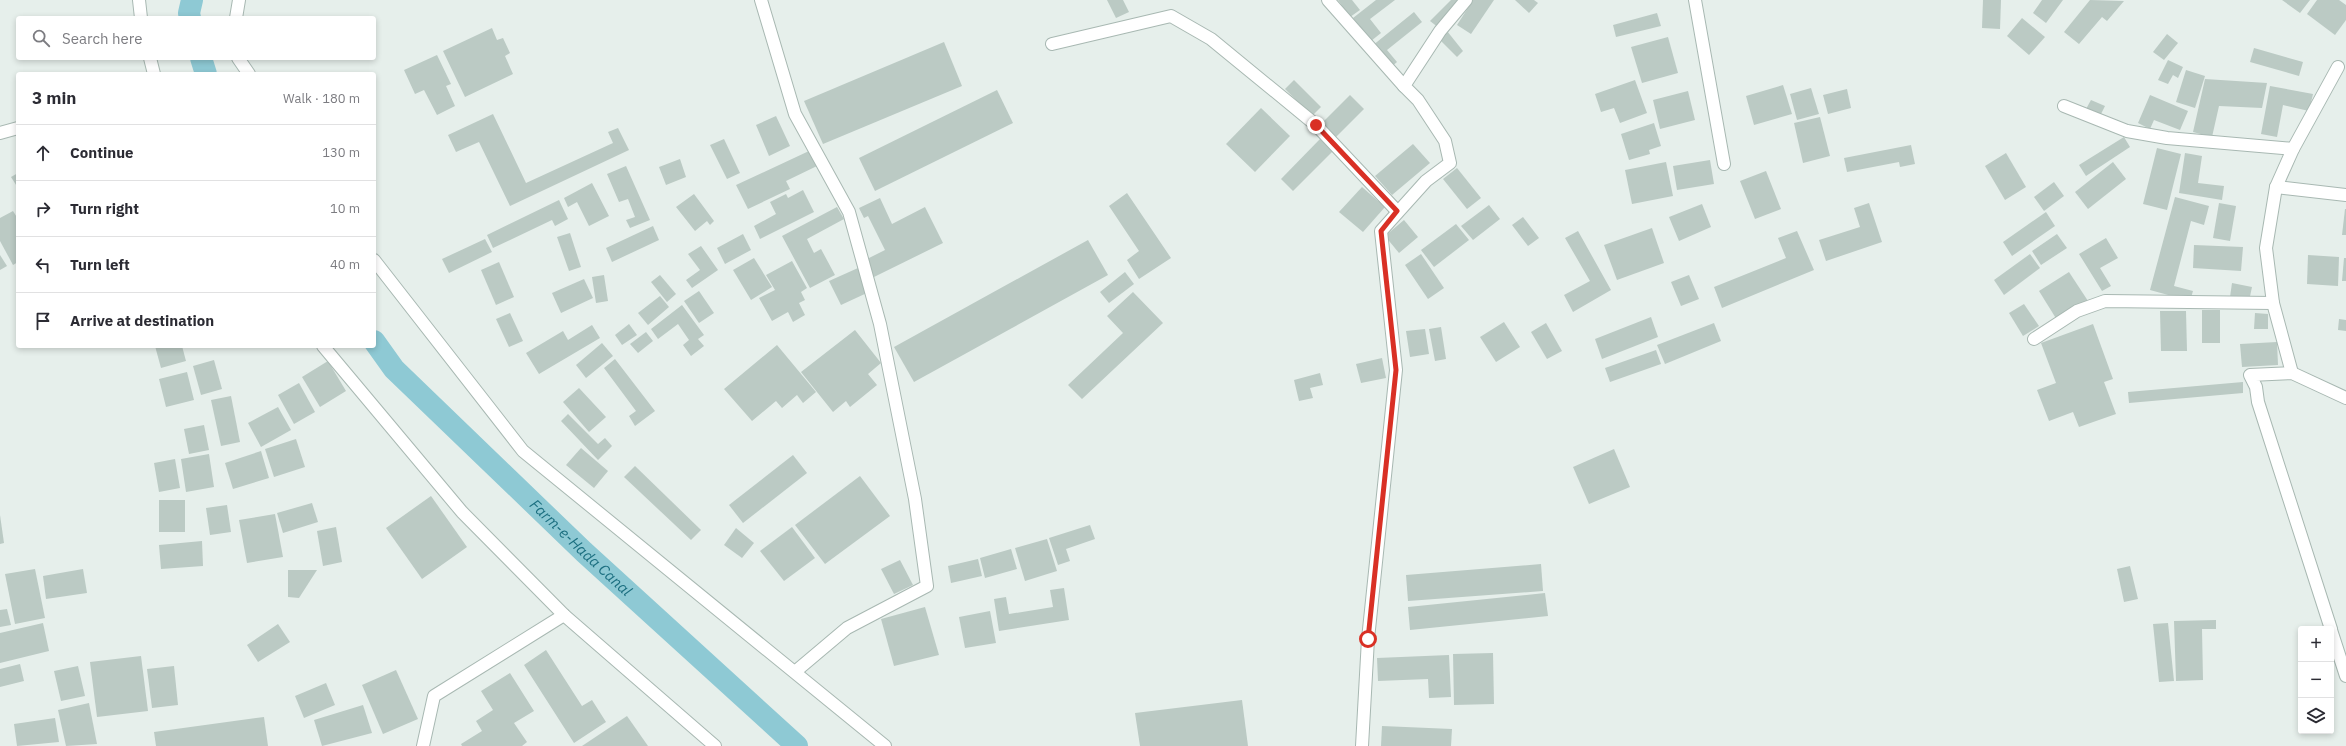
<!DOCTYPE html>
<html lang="en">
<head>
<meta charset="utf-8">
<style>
  body { margin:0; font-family:"IBM Plex Sans",sans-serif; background:#f7f7f7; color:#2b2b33 }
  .controls { position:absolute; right:12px; bottom:12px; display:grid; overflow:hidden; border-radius:4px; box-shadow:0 2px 6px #0003 }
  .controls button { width:36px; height:36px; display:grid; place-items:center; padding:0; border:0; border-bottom:1px solid #e1e1e2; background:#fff; color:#2b2b33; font:20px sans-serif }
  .stop { position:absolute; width:12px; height:12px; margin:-9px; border:3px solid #d93025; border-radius:50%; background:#fff }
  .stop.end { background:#d93025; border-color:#fff; box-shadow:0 1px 4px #0008 }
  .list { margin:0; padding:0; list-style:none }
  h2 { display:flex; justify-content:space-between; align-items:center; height:52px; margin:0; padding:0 16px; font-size:17px }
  h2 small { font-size:13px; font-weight:400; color:#7c7c81 }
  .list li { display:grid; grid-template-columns:26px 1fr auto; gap:12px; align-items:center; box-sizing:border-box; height:56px; padding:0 16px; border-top:1px solid #e1e1e2 }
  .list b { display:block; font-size:15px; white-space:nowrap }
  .list em { font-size:13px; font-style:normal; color:#7c7c81 }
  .icon { flex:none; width:22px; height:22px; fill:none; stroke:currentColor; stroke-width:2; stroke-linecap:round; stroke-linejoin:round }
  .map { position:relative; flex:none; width:2346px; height:746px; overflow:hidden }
  .search { position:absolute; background:#fff; box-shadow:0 2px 6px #0003; left:16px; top:16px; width:360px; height:44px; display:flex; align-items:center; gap:10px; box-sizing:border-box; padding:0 14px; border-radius:4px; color:#7c7c81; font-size:15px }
  .panel { position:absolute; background:#fff; box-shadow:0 2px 6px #0003; left:16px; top:72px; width:360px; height:276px; border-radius:4px }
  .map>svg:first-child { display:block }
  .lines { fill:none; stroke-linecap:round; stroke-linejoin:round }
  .canal { stroke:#8ec9d4; stroke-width:22 }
  .building { fill:#bbcac4 }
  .minor-casing { stroke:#a8b8b2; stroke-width:14 }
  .minor { stroke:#fff; stroke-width:12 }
  .route { stroke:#d93025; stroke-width:5 }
  .labels { text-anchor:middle; stroke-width:3; stroke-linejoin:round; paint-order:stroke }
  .water-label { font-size:15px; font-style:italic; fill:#1c6f80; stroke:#f7fbf9 }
</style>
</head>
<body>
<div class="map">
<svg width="2346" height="746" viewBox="0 0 2346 746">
  <rect width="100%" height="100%" fill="#e6efeb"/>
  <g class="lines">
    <g class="canal">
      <polyline points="190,18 189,13 192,0"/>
      <polyline points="201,58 206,74"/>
      <path id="s1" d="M374,341L394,369L584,552L797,746"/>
    </g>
  </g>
  <g class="building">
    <polygon points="1107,0 1123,0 1129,12 1116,18"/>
    <polygon points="1338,0 1352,0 1360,10 1350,17"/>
    <polygon points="1376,0 1395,0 1370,19 1381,33 1371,41 1353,18"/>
    <polygon points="1451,0 1461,0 1439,28 1430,21"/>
    <polygon points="1473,0 1494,0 1471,34 1457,25"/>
    <polygon points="1515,0 1534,0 1538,3 1529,13"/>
    <polygon points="1983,0 2001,0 2000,29 1982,28"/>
    <polygon points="2042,0 2063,0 2046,23 2033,13"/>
    <polygon points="2090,0 2124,1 2107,21 2102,17 2079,44 2064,32"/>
    <polygon points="2282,0 2310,0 2300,13"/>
    <polygon points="2317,0 2339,0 2346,5 2346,20 2335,35 2307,14"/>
    <polygon points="1414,12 1422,22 1387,50 1397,62 1390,68 1372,46"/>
    <polygon points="1657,13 1661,26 1616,37 1613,25"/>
    <polygon points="2022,18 2045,37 2029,55 2007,36"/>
    <polygon points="492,28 497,40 503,38 510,53 505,56 513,74 465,97 443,51"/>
    <polygon points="1447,31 1463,51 1457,57 1439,39"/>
    <polygon points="2167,34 2178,43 2164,60 2153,52"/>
    <polygon points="1668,37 1678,73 1642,83 1631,47"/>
    <polygon points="944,42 962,86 823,144 804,101"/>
    <polygon points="2254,48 2303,62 2299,76 2250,62"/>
    <polygon points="437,55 451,84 446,86 455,106 437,115 424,90 415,94 404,70"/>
    <polygon points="2168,60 2183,67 2178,78 2173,75 2168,84 2158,80"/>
    <polygon points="2186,70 2205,76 2195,108 2176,102"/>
    <polygon points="2205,79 2267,83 2262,108 2219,106 2212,137 2193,132"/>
    <polygon points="1294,80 1321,107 1312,116 1285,89"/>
    <polygon points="1635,80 1647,113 1620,123 1614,108 1601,112 1595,94"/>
    <polygon points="1783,85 1792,114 1754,125 1746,96"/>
    <polygon points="2270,86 2313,94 2309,111 2283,105 2277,137 2261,134"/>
    <polygon points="1811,88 1819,114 1797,120 1790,94"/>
    <polygon points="1847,89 1851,108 1828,114 1823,95"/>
    <polygon points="997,90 1013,123 875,191 859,158"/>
    <polygon points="1688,91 1695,120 1660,129 1653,100"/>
    <polygon points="1350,95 1364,109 1334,139 1320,125"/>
    <polygon points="2150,95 2188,111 2180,130 2154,120 2150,129 2138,123"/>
    <polygon points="2091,100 2105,106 2100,116 2086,109"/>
    <polygon points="1261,108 1290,136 1255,172 1226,144"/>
    <polygon points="493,114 526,183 613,143 608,132 618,128 629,150 510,206 479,142 456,152 448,135"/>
    <polygon points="776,116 790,146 769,156 756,125"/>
    <polygon points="1820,117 1830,156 1803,163 1794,123"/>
    <polygon points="1654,123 1661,146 1649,150 1650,154 1629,160 1621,134"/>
    <polygon points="2124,137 2130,147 2086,176 2079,165"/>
    <polygon points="724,139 740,173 727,179 710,145"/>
    <polygon points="1320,139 1333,151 1293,191 1281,179"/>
    <polygon points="1413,144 1430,163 1392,195 1375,176"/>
    <polygon points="1911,145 1915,164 1900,167 1899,162 1847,172 1844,158"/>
    <polygon points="2157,148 2181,154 2167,210 2143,204"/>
    <polygon points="809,151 817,166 786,181 790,189 748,209 736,185"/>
    <polygon points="2006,153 2026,187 2005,200 1985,166"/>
    <polygon points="2185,153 2202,156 2198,183 2224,186 2222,200 2179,193"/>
    <polygon points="680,159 686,177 666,185 659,167"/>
    <polygon points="1710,160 1714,184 1677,190 1673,166"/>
    <polygon points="1666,162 1673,196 1632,204 1625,170"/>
    <polygon points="2113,162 2126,179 2088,209 2075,192"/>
    <polygon points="626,166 650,220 630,228 626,220 635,217 628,199 619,202 607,174"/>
    <polygon points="1457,168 1481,198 1467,209 1443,179"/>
    <polygon points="1766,171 1781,209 1755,219 1740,181"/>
    <polygon points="18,173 18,188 11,177"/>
    <polygon points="2054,182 2064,196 2044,211 2034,197"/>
    <polygon points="592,183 609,216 589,226 577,202 568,207 564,198"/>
    <polygon points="1362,187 1385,207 1363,232 1339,212"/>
    <polygon points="803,190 814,212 760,239 754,226 776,214 770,202 786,194 788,198"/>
    <polygon points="1127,193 1171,258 1139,279 1127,260 1139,251 1109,206"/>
    <polygon points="694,194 714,221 710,225 707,221 695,231 676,207"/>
    <polygon points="2175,197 2209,206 2204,225 2191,221 2174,286 2193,291 2190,301 2150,290"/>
    <polygon points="880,198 892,224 925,207 943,243 874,277 865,260 885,250 868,216 864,218 859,208"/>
    <polygon points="559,200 568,219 555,226 552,220 493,248 487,235"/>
    <polygon points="1869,203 1882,242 1826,261 1819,240 1860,227 1854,208"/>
    <polygon points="2219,203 2236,206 2230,241 2213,238"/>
    <polygon points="1702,204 1711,227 1679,241 1669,217"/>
    <polygon points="1489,205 1500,219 1473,240 1461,226"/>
    <polygon points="837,207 844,219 807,239 814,253 821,249 835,275 810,288 782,236"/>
    <polygon points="2345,209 2346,209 2346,235 2342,235"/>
    <polygon points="13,211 18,219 18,262 13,265 0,241 0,218"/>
    <polygon points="2046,212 2055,226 2012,256 2003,242"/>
    <polygon points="1523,217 1539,238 1528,246 1512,225"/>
    <polygon points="1404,220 1418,237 1399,253 1385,236"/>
    <polygon points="1456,224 1469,240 1434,267 1421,250"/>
    <polygon points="653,226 659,240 612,262 606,248"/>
    <polygon points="1652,228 1664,263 1617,280 1604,245"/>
    <polygon points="1578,231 1611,290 1573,312 1564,295 1590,281 1565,238"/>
    <polygon points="1797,231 1814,270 1722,308 1714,287 1786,258 1778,238"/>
    <polygon points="570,233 581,267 569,271 557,237"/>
    <polygon points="743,234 751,250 725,264 717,248"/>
    <polygon points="2057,234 2067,248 2041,265 2032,251"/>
    <polygon points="2106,238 2118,258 2100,268 2111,286 2102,291 2079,254"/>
    <polygon points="485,239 492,252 449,273 442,259"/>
    <polygon points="1088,240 1108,275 914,382 894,347"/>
    <polygon points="2194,245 2243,247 2241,271 2193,268"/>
    <polygon points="701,246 718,270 692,288 686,280 700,270 688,254"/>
    <polygon points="1421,254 1444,288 1428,299 1405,265"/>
    <polygon points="2030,254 2040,268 2004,295 1994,280"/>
    <polygon points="0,255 7,266 0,270"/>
    <polygon points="2308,255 2339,257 2338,286 2307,284"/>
    <polygon points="754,258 772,287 751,300 733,270"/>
    <polygon points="2344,258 2346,258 2346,281 2342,281"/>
    <polygon points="792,261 807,288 801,292 805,300 799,303 805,315 793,322 788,312 772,321 759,298 775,290 766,275"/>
    <polygon points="499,262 514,297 496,305 481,270"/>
    <polygon points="858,268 869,292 841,305 829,281"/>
    <polygon points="1125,272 1134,284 1109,303 1100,292"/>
    <polygon points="2069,272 2088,301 2057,320 2039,291"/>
    <polygon points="604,275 608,301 596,303 592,277"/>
    <polygon points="660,275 676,294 667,302 651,282"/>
    <polygon points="1689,275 1699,299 1681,306 1671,282"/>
    <polygon points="584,279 593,298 561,313 552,293"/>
    <polygon points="2232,283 2252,287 2249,301 2230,297"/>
    <polygon points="699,291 714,313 699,323 684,301"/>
    <polygon points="1133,292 1163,323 1082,399 1068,385 1123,333 1107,316"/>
    <polygon points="660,296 669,307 648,325 638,313"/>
    <polygon points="2024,304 2039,326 2023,336 2009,313"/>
    <polygon points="682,305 704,335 698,339 704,346 691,356 683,345 689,340 678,324 658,339 651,329"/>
    <rect x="2202" y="310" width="18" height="33"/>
    <polygon points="2160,311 2186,311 2187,351 2161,351"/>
    <polygon points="510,313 523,341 509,347 496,319"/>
    <polygon points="2255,313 2268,314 2268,329 2254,329"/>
    <polygon points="1651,317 1658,337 1602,359 1595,339"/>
    <polygon points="2339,319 2346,320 2346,331 2338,330"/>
    <polygon points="1504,322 1520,347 1496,362 1480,337"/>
    <polygon points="1546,323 1562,351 1547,359 1531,332"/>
    <polygon points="1714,323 1721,341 1665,364 1657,345"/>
    <polygon points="629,324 637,335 622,345 615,335"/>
    <polygon points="2093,324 2113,379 2104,382 2116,414 2079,427 2073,412 2049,421 2037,390 2056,383 2041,343"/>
    <polygon points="592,325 600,338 539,374 526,353 563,331 568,340"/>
    <polygon points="1441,327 1446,359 1435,361 1429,329"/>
    <polygon points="1425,329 1429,354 1410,357 1406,331"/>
    <polygon points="855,330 881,363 868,374 877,385 850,407 846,401 833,412 801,372"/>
    <polygon points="646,332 653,341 638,353 630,344"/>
    <polygon points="2277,342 2278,365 2242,367 2240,344"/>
    <polygon points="602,343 613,356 586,378 576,365"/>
    <polygon points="777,345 816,392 803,403 797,395 782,408 776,401 752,421 724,389"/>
    <polygon points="155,346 182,346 186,361 161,368"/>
    <polygon points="1656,350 1661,364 1610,382 1605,368"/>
    <polygon points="1382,358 1386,378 1361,383 1356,364"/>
    <polygon points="615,359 655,411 635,426 629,416 636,411 604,368"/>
    <polygon points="214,360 222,389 201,395 193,366"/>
    <polygon points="328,361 346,391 320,407 302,377"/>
    <polygon points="187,372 194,400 166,407 159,379"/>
    <polygon points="1320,373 1323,385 1310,388 1313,398 1299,401 1294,380"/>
    <polygon points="2243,382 2243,393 2129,403 2128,392"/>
    <polygon points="299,383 315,412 294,424 278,395"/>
    <polygon points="579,388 606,417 589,432 563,402"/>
    <polygon points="231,396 240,442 221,446 211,400"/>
    <polygon points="278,407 291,430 261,447 248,423"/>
    <polygon points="568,414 598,444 605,438 612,446 598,460 561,421"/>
    <polygon points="204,425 209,450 189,454 184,429"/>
    <polygon points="296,439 305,467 274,477 265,449"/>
    <polygon points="581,448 608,471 594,488 566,465"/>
    <polygon points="1614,449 1630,487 1589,504 1573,467"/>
    <polygon points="261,451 269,478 233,489 225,463"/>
    <polygon points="209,454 214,487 186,492 181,459"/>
    <polygon points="793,455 807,473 743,523 729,505"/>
    <polygon points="175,459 180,488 159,492 154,463"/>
    <polygon points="635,466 701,530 691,540 624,477"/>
    <polygon points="860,476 890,516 825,564 795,525"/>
    <polygon points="431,496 467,547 422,579 386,528"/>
    <rect x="159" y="500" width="26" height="32"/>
    <polygon points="312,503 318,522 283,533 277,513"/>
    <polygon points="227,505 231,532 210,535 206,508"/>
    <polygon points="275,514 283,557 247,563 239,520"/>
    <polygon points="0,515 4,543 0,544"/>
    <polygon points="1090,525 1095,539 1066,549 1070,561 1058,565 1049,538"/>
    <polygon points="336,527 342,562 323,566 317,531"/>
    <polygon points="792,527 815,558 784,581 760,551"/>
    <polygon points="736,528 754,543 742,558 724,545"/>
    <polygon points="1047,539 1057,571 1025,581 1015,548"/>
    <polygon points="202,541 203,566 161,569 159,545"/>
    <polygon points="1011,549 1017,569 985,578 980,558"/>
    <polygon points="978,559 982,576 951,583 948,566"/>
    <polygon points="900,560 913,585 894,594 881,569"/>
    <polygon points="1541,564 1543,591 1408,601 1406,575"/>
    <polygon points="2130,566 2138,599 2124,602 2117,569"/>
    <polygon points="35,569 45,618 15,624 5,574"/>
    <polygon points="83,569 87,593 46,599 43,576"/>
    <polygon points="288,570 317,570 299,598 288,597"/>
    <polygon points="1064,588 1069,620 999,631 994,599 1006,597 1009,614 1053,607 1050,590"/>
    <polygon points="1545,593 1548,616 1410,630 1408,607"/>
    <polygon points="925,607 939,655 894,666 881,619"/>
    <polygon points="7,609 11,625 0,627 0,610"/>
    <polygon points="990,611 996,643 965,648 959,617"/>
    <polygon points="2216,620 2216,629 2202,629 2203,680 2176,681 2174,621"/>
    <polygon points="43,623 49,651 0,663 0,633"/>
    <polygon points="2168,623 2174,681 2159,682 2153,624"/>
    <polygon points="278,624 290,642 258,662 247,645"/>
    <polygon points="546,650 582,706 592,700 606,722 574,743 524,665"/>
    <polygon points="1493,653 1494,704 1454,705 1453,654"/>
    <polygon points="1449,655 1451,697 1429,698 1428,679 1378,681 1377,658"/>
    <polygon points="141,656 148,711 97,717 90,662"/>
    <polygon points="20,664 24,681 0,687 0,669"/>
    <polygon points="78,666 85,696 61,701 54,671"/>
    <polygon points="174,666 178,705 152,708 147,669"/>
    <polygon points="396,670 418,719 383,734 362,685"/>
    <polygon points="510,673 534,711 514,723 527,742 522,746 462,746 461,744 482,731 476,721 493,710 481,691"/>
    <polygon points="326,683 335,705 304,718 295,696"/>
    <polygon points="1242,700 1248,746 1140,746 1135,713"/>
    <polygon points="89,703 97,744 66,746 58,710"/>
    <polygon points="363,705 372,733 322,746 314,720"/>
    <polygon points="627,716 648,746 582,746"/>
    <polygon points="264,717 268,746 156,746 154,732"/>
    <polygon points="55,718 59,742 17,746 14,724"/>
    <polygon points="1382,726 1452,729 1451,746 1381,746"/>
  </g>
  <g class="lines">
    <g class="minor-casing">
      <g id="minor">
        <polyline points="139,0 141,18"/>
        <polyline points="761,0 795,114 849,212 880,324 915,499 927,586 847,628 796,671"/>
        <polyline points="1328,0 1404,86"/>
        <polyline points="1695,0 1724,164"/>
        <polyline points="236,18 239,0"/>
        <polyline points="1052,44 1171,16 1211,39 1316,125 1397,211"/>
        <polyline points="150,58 154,74"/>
        <polyline points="238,58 249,74"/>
        <polyline points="2064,106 2127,131 2167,138 2293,149"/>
        <polyline points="0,133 18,128"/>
        <polyline points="2276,187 2346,195"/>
        <polyline points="374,260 523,451 885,746"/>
        <polyline points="2034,339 2077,311 2105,301 2273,303"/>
        <polyline points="323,346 462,512 564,615 715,746"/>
        <polyline points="2292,373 2273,303 2266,248 2276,187 2293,149 2338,67"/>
        <polyline points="2331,629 2258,402 2256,387 2250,375 2292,373 2346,398"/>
        <polyline points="2331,630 2346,676"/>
        <polyline points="423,746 434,696 564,615"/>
        <polyline points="1362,746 1368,639 1396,370 1381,231 1426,181 1450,163 1445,141 1418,100 1404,86 1440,31 1466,0"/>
      </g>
    </g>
    <use href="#minor" class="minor"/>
  </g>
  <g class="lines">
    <polyline class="route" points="1316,125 1397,211 1381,231 1396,370 1368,639"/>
  </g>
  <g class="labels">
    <g class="water-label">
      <text dy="5" stroke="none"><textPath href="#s1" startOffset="293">Farm-e-Hada Canal</textPath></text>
    </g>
  </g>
</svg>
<div class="controls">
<button>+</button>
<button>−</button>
<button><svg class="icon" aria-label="layers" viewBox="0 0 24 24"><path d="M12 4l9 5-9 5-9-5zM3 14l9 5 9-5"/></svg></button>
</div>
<div class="stop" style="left:1368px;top:639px"></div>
<div class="stop end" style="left:1316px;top:125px"></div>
<div class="search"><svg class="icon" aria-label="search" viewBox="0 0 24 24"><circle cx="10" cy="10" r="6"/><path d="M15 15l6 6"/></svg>Search here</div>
<section class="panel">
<h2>3 min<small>Walk · 180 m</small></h2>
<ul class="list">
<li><svg class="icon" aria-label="ahead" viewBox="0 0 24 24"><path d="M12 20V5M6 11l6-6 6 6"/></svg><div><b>Continue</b></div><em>130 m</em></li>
<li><svg class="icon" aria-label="right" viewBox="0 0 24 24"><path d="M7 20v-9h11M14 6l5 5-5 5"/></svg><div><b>Turn right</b></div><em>10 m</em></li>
<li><svg class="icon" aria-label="left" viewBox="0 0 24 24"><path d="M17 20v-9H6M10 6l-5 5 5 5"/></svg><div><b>Turn left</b></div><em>40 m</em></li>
<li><svg class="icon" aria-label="arrive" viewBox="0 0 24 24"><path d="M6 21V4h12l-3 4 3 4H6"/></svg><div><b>Arrive at destination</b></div></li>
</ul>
</section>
</div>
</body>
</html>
